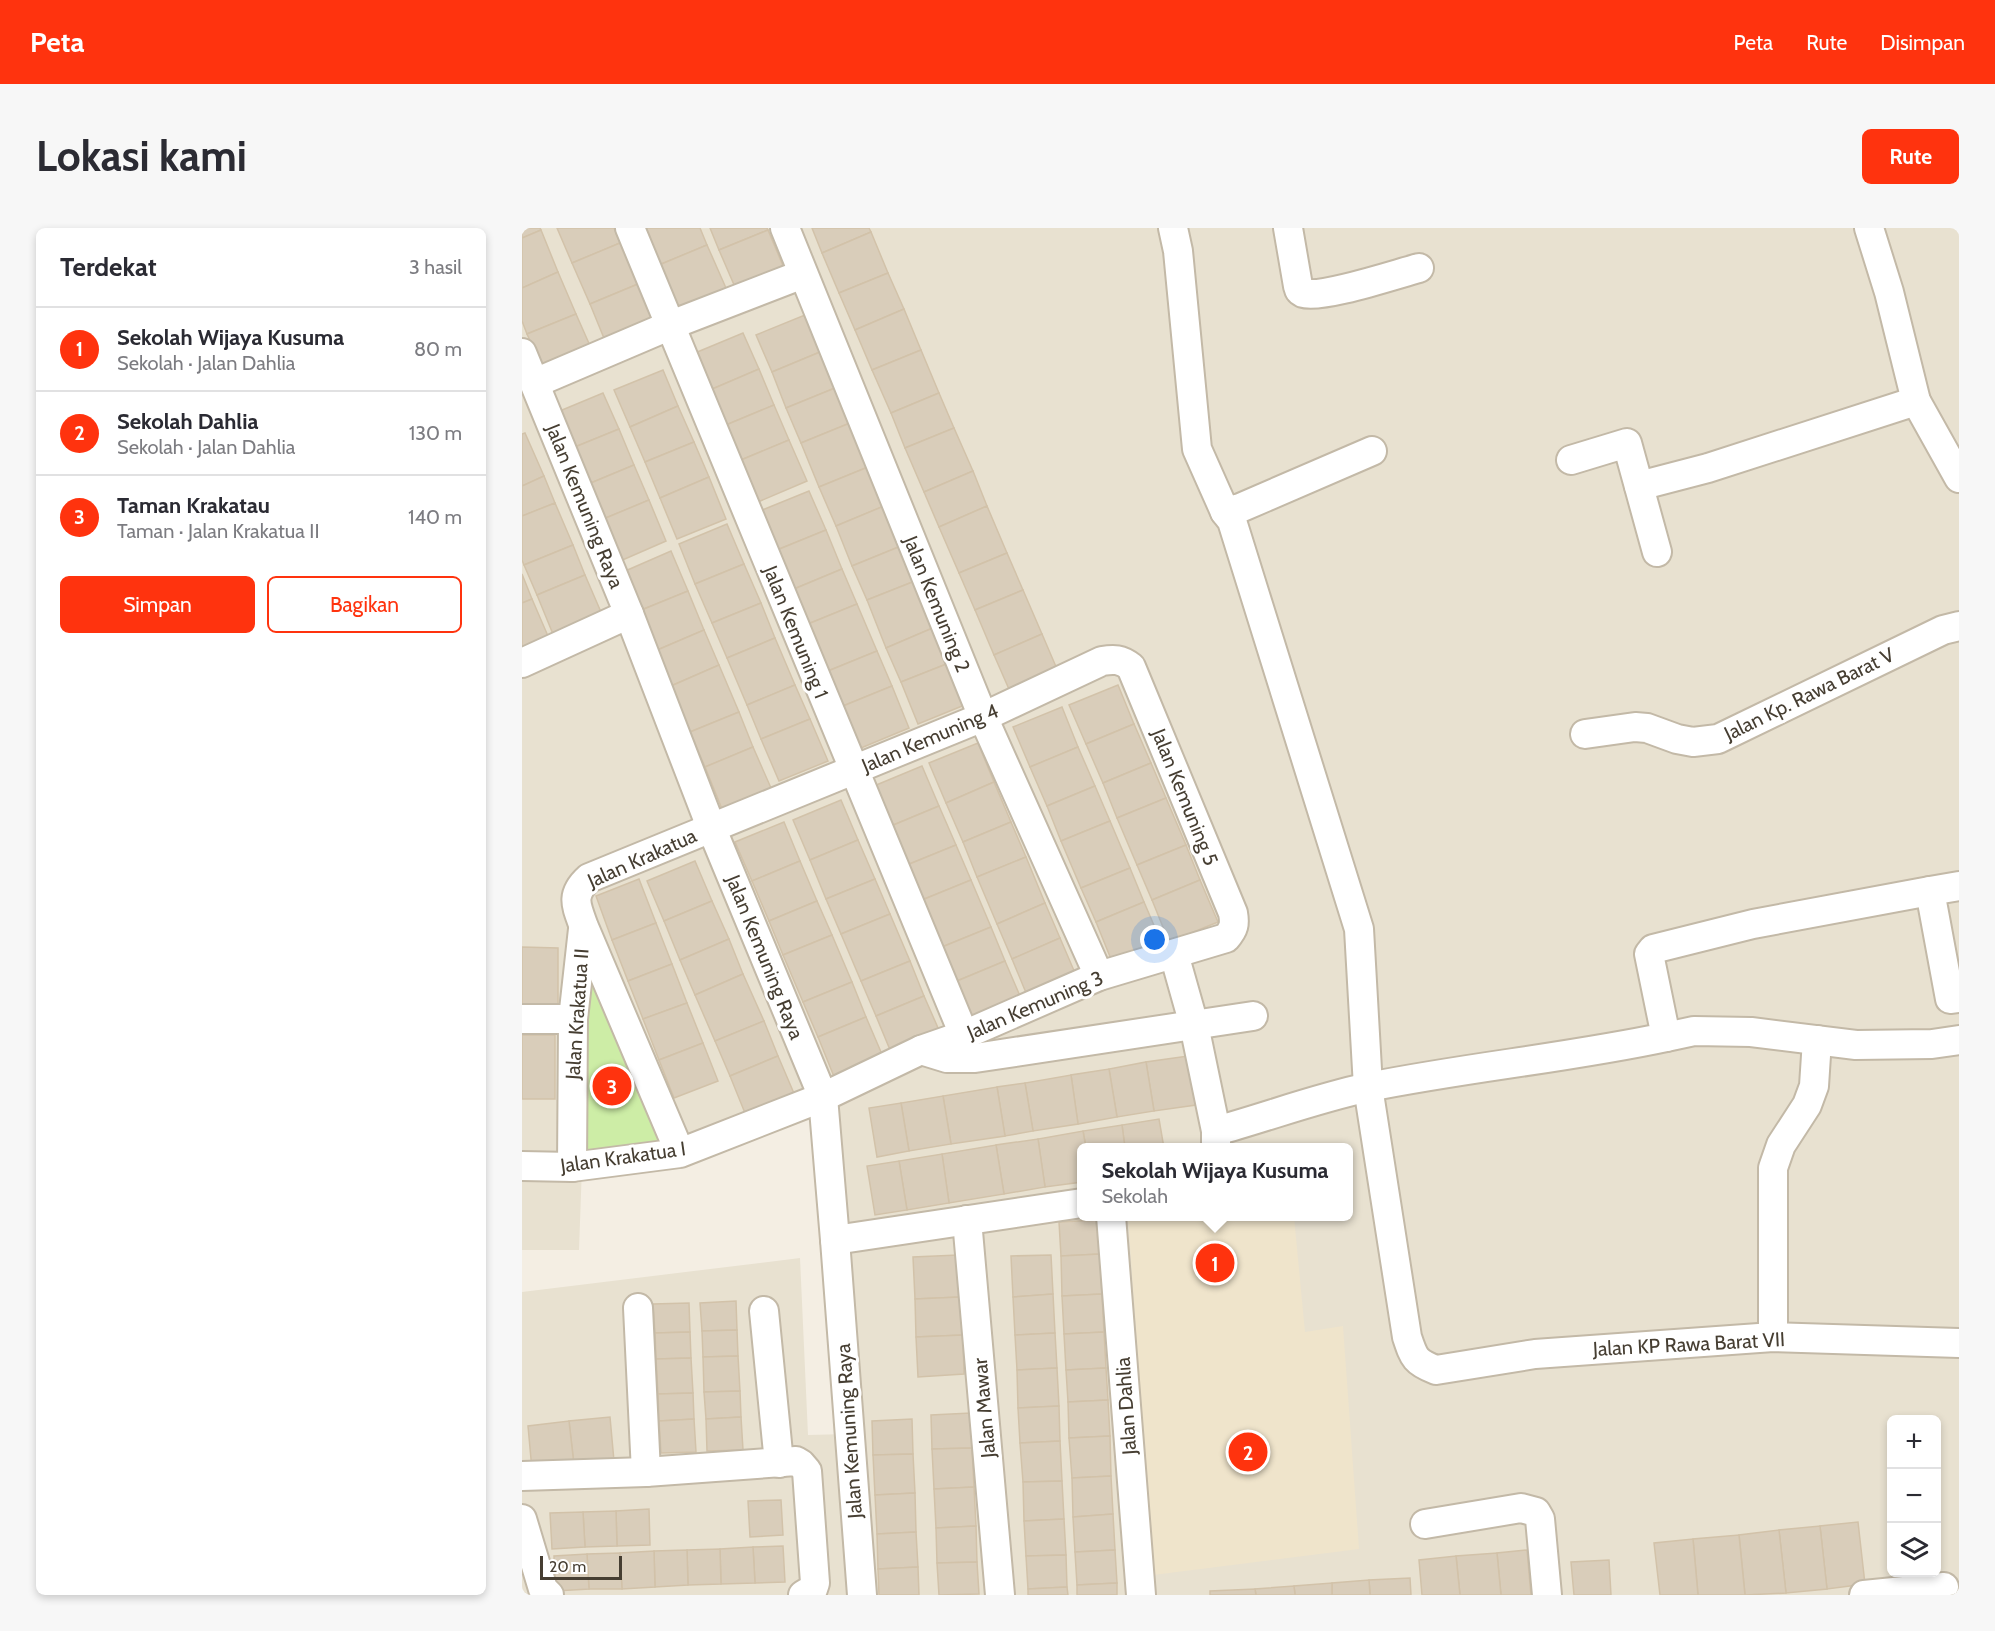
<!DOCTYPE html>
<html lang="id">
<head>
<meta charset="utf-8">
<style>
  body { margin:0; font-family:Cabin,sans-serif; background:#f7f7f7; color:#2b2b33 }
  .controls { position:absolute; right:18px; bottom:18px; display:grid; overflow:hidden; border-radius:9px; box-shadow:0 3px 9px #0003 }
  .controls button { width:54px; height:54px; display:grid; place-items:center; padding:0; border:0; border-bottom:2px solid #e1e1e2; background:#fff; color:#2b2b33; font:30px sans-serif }
  .scale { position:absolute; left:18px; bottom:15px; width:82px; box-sizing:border-box; padding-left:6px; border:3px solid #463e32; border-top:0; font-size:16px; line-height:21px; white-space:nowrap; color:#463e32; -webkit-text-stroke:4px #fff; paint-order:stroke }
  .you { position:absolute; left:633px; top:712px; width:21px; height:21px; margin:-15px; border:4px solid #fff; border-radius:50%; background:#1a73e8; box-shadow:0 0 0 9px #1a73e833 }
  .badge { display:grid; place-items:center; width:39px; height:39px; border-radius:50%; background:#ff330e; color:#fff; font-size:20px; font-weight:700 }
  .pin { position:absolute; translate:-50% -50%; border:3px solid #fff; box-shadow:0 2px 6px #0006 }
  .popup { position:absolute; left:555px; top:915px; width:276px; height:78px; box-sizing:border-box; display:grid; place-content:center; border-radius:9px; background:#fff; filter:drop-shadow(0 2px 4px #0005); font-size:20px; white-space:nowrap; color:#7c7c81 }
  .popup b { font-size:22px; color:#2b2b33 }
  .popup::after { content:''; position:absolute; left:50%; top:100%; margin-left:-12px; border:12px solid transparent; border-top-color:#fff }
  .list { margin:0; padding:0; list-style:none }
  h2 { display:flex; justify-content:space-between; align-items:center; height:78px; margin:0; padding:0 24px; font-size:26px }
  h2 small { font-size:20px; font-weight:400; color:#7c7c81 }
  .list li { display:grid; grid-template-columns:39px 1fr auto; gap:18px; align-items:center; box-sizing:border-box; height:84px; padding:0 24px; border-top:2px solid #e1e1e2 }
  .list b { display:block; font-size:22px; white-space:nowrap }
  .list p { margin:0; font-size:20px; white-space:nowrap; color:#7c7c81 }
  .list em { font-size:20px; font-style:normal; color:#7c7c81 }
  .actions { display:flex; gap:12px; padding:18px 24px }
  .actions a { flex:1; padding:14px 0; border:2px solid #ff330e; border-radius:9px; text-align:center; font-size:21px; color:#ff330e }
  .actions .main { background:#ff330e; color:#fff }
  .icon { flex:none; width:33px; height:33px; fill:none; stroke:currentColor; stroke-width:2; stroke-linecap:round; stroke-linejoin:round }
  .map { position:relative; flex:none; width:1437px; height:1367px; overflow:hidden; border-radius:9px }
  header { display:flex; align-items:center; gap:36px; box-sizing:border-box; height:84px; padding:0 30px; background:#ff330e; color:#fff }
  header strong { font-size:28px }
  nav { display:flex; gap:33px; margin-inline-start:auto; font-size:21px }
  .intro { display:flex; align-items:center; justify-content:space-between; box-sizing:border-box; height:144px; padding:0 36px }
  h1 { margin:0; font-size:42px }
  .button { padding:15px 27px; border-radius:9px; background:#ff330e; color:#fff; font-size:21px; font-weight:700 }
  main { display:flex; gap:36px; padding:0 36px }
  aside { flex:1; background:#fff; border-radius:9px; box-shadow:0 3px 9px #0003 }
  .map>svg:first-child { display:block }
  .residential { fill:#e8e1d0; fill-rule:evenodd }
  .education { fill:#efe4cb }
  .green { fill:#cdeda6 }
  .building { fill:#d9cdba; stroke:#d2c2a9; stroke-width:1.5 }
  .lines { fill:none; stroke-linecap:round; stroke-linejoin:round }
  .minor-casing { stroke:#c3b9a7; stroke-width:32 }
  .minor { stroke:#fff; stroke-width:28 }
  .labels { text-anchor:middle; stroke-width:6; stroke-linejoin:round; paint-order:stroke }
  .street-label { font-size:20px; fill:#463e32; stroke:#fff }
</style>
</head>
<body>
<header>
<strong>Peta</strong>
<nav><a>Peta</a><a>Rute</a><a>Disimpan</a></nav>
</header>
<div class="intro"><h1>Lokasi kami</h1><a class="button">Rute</a></div>
<main>
<aside>
<h2>Terdekat<small>3 hasil</small></h2>
<ul class="list">
<li><span class="badge">1</span><div><b>Sekolah Wijaya Kusuma</b><p>Sekolah · Jalan Dahlia</p></div><em>80 m</em></li>
<li><span class="badge">2</span><div><b>Sekolah Dahlia</b><p>Sekolah · Jalan Dahlia</p></div><em>130 m</em></li>
<li><span class="badge">3</span><div><b>Taman Krakatau</b><p>Taman · Jalan Krakatua II</p></div><em>140 m</em></li>
</ul>
<div class="actions"><a class="main">Simpan</a><a>Bagikan</a></div>
</aside>
<div class="map">
<svg width="1437" height="1367" viewBox="0 0 1437 1367">
  <rect width="100%" height="100%" fill="#f4eee3"/>
  <path class="residential" d="M0,0H1437V1367H0V1064L278,1030L286,1207L326,1206L296,888L159,935L60,938L57,1022H0ZM560,920H826V988H560ZM1370,1192H1414V1344H1370Z"/>
  <polygon class="education" points="606,989 772,989 783,1104 821,1098 837,1321 631,1347"/>
  <polygon class="green" points="62,699 158,925 50,939"/>
  <g class="building">
    <polygon points="0,0 18,0 19,2 0,10"/>
    <polygon points="35,0 92,0 98,15 50,35"/>
    <polygon points="126,0 178,0 185,17 137,37 122,1"/>
    <polygon points="188,0 245,0 246,2 197,22"/>
    <polygon points="290,0 347,0 349,4 300,25"/>
    <polygon points="19,2 36,44 0,60 0,10"/>
    <polygon points="246,2 264,45 216,66 197,22"/>
    <polygon points="349,4 366,45 317,65 300,25"/>
    <polygon points="98,15 116,56 68,76 50,35"/>
    <polygon points="185,17 204,60 155,81 137,37"/>
    <polygon points="36,44 54,86 5,106 0,93 0,60"/>
    <polygon points="366,45 382,81 333,102 317,65"/>
    <polygon points="116,56 134,100 86,120 68,76"/>
    <polygon points="382,81 399,122 350,142 333,102"/>
    <polygon points="54,86 73,129 24,150 5,106"/>
    <polygon points="283,87 298,124 250,144 234,107"/>
    <polygon points="221,105 237,141 188,162 173,125"/>
    <polygon points="399,122 417,165 369,185 350,142"/>
    <polygon points="298,124 313,160 264,180 250,144"/>
    <polygon points="237,141 252,177 204,197 188,162"/>
    <polygon points="141,142 156,178 108,199 92,162"/>
    <polygon points="313,160 328,195 279,215 264,180"/>
    <polygon points="81,165 97,201 48,221 33,185"/>
    <polygon points="417,165 432,200 383,220 369,185"/>
    <polygon points="252,177 267,212 219,232 204,197"/>
    <polygon points="156,178 172,214 123,234 108,199"/>
    <polygon points="328,195 346,239 297,259 279,215"/>
    <polygon points="432,200 451,243 402,264 383,220"/>
    <polygon points="97,201 112,237 64,257 48,221"/>
    <polygon points="3,205 22,248 0,258 0,206"/>
    <polygon points="267,212 285,253 236,274 219,232"/>
    <polygon points="172,214 187,249 138,270 123,234"/>
    <polygon points="112,237 127,272 79,292 64,257"/>
    <polygon points="346,239 362,278 314,298 297,259"/>
    <polygon points="451,243 465,278 417,299 402,264"/>
    <polygon points="22,248 33,275 0,288 0,258"/>
    <polygon points="187,249 204,291 155,311 138,270"/>
    <polygon points="287,263 304,302 255,322 238,283"/>
    <polygon points="127,272 144,313 96,334 79,292"/>
    <polygon points="33,275 51,317 2,337 0,332 0,288"/>
    <polygon points="362,278 379,318 330,338 314,298"/>
    <polygon points="465,278 485,325 437,345 417,299"/>
    <polygon points="205,296 222,336 173,356 157,316"/>
    <polygon points="304,302 320,341 272,361 255,322"/>
    <polygon points="51,317 63,347 15,367 2,337"/>
    <polygon points="379,318 393,353 345,372 330,338"/>
    <polygon points="149,323 166,363 117,383 101,344"/>
    <polygon points="485,325 501,362 453,382 437,345"/>
    <polygon points="222,336 239,375 190,395 173,356"/>
    <polygon points="320,341 335,376 286,396 272,361"/>
    <polygon points="0,346 10,371 0,375"/>
    <polygon points="63,347 82,391 33,411 15,367"/>
    <polygon points="393,353 413,399 364,420 345,372"/>
    <polygon points="501,362 520,406 472,427 453,382"/>
    <polygon points="166,363 182,402 133,423 117,383"/>
    <polygon points="10,371 29,415 0,427 0,375"/>
    <polygon points="239,375 253,410 205,430 190,395"/>
    <polygon points="335,376 355,423 306,443 286,396"/>
    <polygon points="413,399 427,435 379,454 364,420"/>
    <polygon points="182,402 197,437 149,458 133,423"/>
    <polygon points="520,406 538,448 490,468 472,427"/>
    <polygon points="253,410 273,457 225,477 205,430"/>
    <polygon points="355,423 370,458 321,478 306,443"/>
    <polygon points="427,435 445,476 396,496 379,454"/>
    <polygon points="197,437 217,484 168,504 149,458"/>
    <polygon points="273,457 288,491 239,511 225,477"/>
    <polygon points="596,457 612,496 564,516 547,477"/>
    <polygon points="370,458 387,500 339,520 321,478"/>
    <polygon points="540,479 556,519 508,539 491,499"/>
    <polygon points="217,484 231,519 183,539 168,504"/>
    <polygon points="288,491 306,533 257,553 239,511"/>
    <polygon points="612,496 629,535 581,555 564,516"/>
    <polygon points="456,515 472,554 424,575 407,535"/>
    <polygon points="231,519 249,560 200,581 183,539"/>
    <polygon points="556,519 573,558 525,578 508,539"/>
    <polygon points="629,535 644,570 595,590 581,555"/>
    <polygon points="400,538 417,578 369,598 352,558"/>
    <polygon points="472,554 489,594 441,614 424,575"/>
    <polygon points="573,558 588,593 539,613 525,578"/>
    <polygon points="644,570 664,617 615,637 595,590"/>
    <polygon points="319,572 336,612 288,632 271,592"/>
    <polygon points="417,578 434,617 385,637 369,598"/>
    <polygon points="588,593 608,640 559,660 539,613"/>
    <polygon points="262,594 278,633 230,653 213,614"/>
    <polygon points="489,594 504,629 455,649 441,614"/>
    <polygon points="336,612 353,651 304,671 288,632"/>
    <polygon points="434,617 449,652 400,672 385,637"/>
    <polygon points="664,617 678,652 630,672 615,637"/>
    <polygon points="504,629 523,675 475,696 455,649"/>
    <polygon points="173,633 190,673 142,693 125,653"/>
    <polygon points="278,633 295,673 247,693 230,653"/>
    <polygon points="608,640 622,674 574,694 559,660"/>
    <polygon points="117,651 134,695 90,712 74,668"/>
    <polygon points="353,651 368,686 319,706 304,671"/>
    <polygon points="449,652 469,699 420,719 400,672"/>
    <polygon points="678,652 696,694 647,714 630,672"/>
    <polygon points="190,673 207,711 158,732 142,693"/>
    <polygon points="295,673 310,707 261,727 247,693"/>
    <polygon points="622,674 640,716 591,736 574,694"/>
    <polygon points="523,675 538,710 490,731 475,696"/>
    <polygon points="368,686 388,733 339,753 319,706"/>
    <polygon points="134,695 150,736 106,753 90,712"/>
    <polygon points="469,699 483,733 435,753 420,719"/>
    <polygon points="310,707 330,754 281,774 261,727"/>
    <polygon points="538,710 556,752 507,772 490,731"/>
    <polygon points="207,711 221,746 173,767 158,732"/>
    <polygon points="0,719 36,720 36,784 0,783"/>
    <polygon points="388,733 402,768 354,788 339,753"/>
    <polygon points="483,733 501,775 452,795 435,753"/>
    <polygon points="150,736 165,775 121,791 106,753"/>
    <polygon points="221,746 242,793 193,813 173,767"/>
    <polygon points="330,754 344,789 296,809 281,774"/>
    <polygon points="402,768 420,809 371,829 354,788"/>
    <polygon points="165,775 181,815 137,832 121,791"/>
    <polygon points="344,789 362,831 313,851 296,809"/>
    <polygon points="242,793 256,828 208,848 193,813"/>
    <rect x="0" y="807" width="33" height="64"/>
    <polygon points="181,815 196,853 152,870 137,832"/>
    <polygon points="673,827 681,876 632,883 624,834"/>
    <polygon points="256,828 274,870 225,890 208,848"/>
    <polygon points="624,834 632,883 595,889 587,841"/>
    <polygon points="587,841 595,889 556,896 549,847"/>
    <polygon points="549,847 556,896 511,903 503,855"/>
    <polygon points="503,855 511,903 483,908 475,859"/>
    <polygon points="475,859 483,908 429,916 421,868"/>
    <polygon points="421,868 429,916 387,923 379,875"/>
    <polygon points="379,875 387,923 355,929 347,880"/>
    <polygon points="637,891 642,920 603,920 600,897"/>
    <polygon points="600,897 603,920 564,920 561,903"/>
    <polygon points="561,903 564,920 560,920 560,954 523,959 516,911"/>
    <polygon points="516,911 523,959 482,966 474,917"/>
    <polygon points="474,917 482,966 427,975 420,926"/>
    <polygon points="420,926 427,975 385,982 377,933"/>
    <polygon points="377,933 385,982 353,987 345,938"/>
    <polygon points="577,992 578,1026 539,1028 537,994"/>
    <polygon points="578,1026 580,1066 540,1068 539,1028"/>
    <polygon points="436,1027 438,1069 393,1071 391,1029"/>
    <polygon points="529,1027 531,1066 491,1069 489,1028"/>
    <polygon points="531,1066 533,1105 493,1107 491,1069"/>
    <polygon points="580,1066 582,1104 542,1106 540,1068"/>
    <polygon points="438,1069 441,1107 394,1109 393,1071"/>
    <polygon points="214,1073 215,1102 180,1103 178,1075"/>
    <polygon points="167,1075 168,1104 133,1105 131,1076"/>
    <polygon points="215,1102 216,1128 181,1129 180,1103"/>
    <polygon points="168,1104 169,1130 134,1131 133,1105"/>
    <polygon points="582,1104 584,1140 544,1142 542,1106"/>
    <polygon points="533,1105 535,1140 495,1142 493,1107"/>
    <polygon points="441,1107 442,1146 396,1149 394,1109"/>
    <polygon points="216,1128 218,1163 182,1164 181,1129"/>
    <polygon points="169,1130 171,1165 136,1166 134,1131"/>
    <polygon points="535,1140 537,1178 496,1180 495,1142"/>
    <polygon points="584,1140 586,1172 546,1174 544,1142"/>
    <polygon points="218,1163 219,1189 184,1191 182,1164"/>
    <polygon points="171,1165 172,1191 137,1193 136,1166"/>
    <polygon points="586,1172 588,1208 547,1210 546,1174"/>
    <polygon points="537,1178 538,1213 498,1215 496,1180"/>
    <polygon points="449,1185 450,1220 410,1221 409,1187"/>
    <polygon points="88,1189 92,1233 52,1237 47,1193"/>
    <polygon points="219,1189 221,1222 185,1223 184,1191"/>
    <polygon points="172,1191 174,1224 139,1225 137,1193"/>
    <polygon points="390,1191 391,1226 351,1227 350,1193"/>
    <polygon points="47,1193 52,1237 10,1242 6,1198"/>
    <polygon points="588,1208 589,1248 550,1250 547,1210"/>
    <polygon points="538,1213 540,1253 501,1254 498,1215"/>
    <polygon points="450,1220 452,1259 412,1261 410,1221"/>
    <polygon points="391,1226 393,1265 353,1267 351,1227"/>
    <polygon points="589,1248 591,1286 551,1289 550,1250"/>
    <polygon points="540,1253 542,1291 502,1293 501,1254"/>
    <polygon points="452,1259 454,1298 414,1300 412,1261"/>
    <polygon points="393,1265 394,1304 355,1306 353,1267"/>
    <polygon points="259,1272 261,1307 228,1309 226,1273"/>
    <polygon points="127,1281 128,1317 95,1318 94,1283"/>
    <polygon points="94,1283 95,1318 63,1319 61,1284"/>
    <polygon points="61,1284 63,1319 30,1321 28,1285"/>
    <polygon points="591,1286 593,1322 553,1324 551,1289"/>
    <polygon points="542,1291 544,1327 504,1328 502,1293"/>
    <polygon points="1336,1294 1343,1356 1305,1361 1298,1298"/>
    <polygon points="454,1298 455,1334 415,1335 414,1300"/>
    <polygon points="1298,1298 1305,1361 1264,1365 1257,1302"/>
    <polygon points="1257,1302 1264,1365 1223,1367 1217,1307"/>
    <polygon points="394,1304 396,1339 356,1341 355,1306"/>
    <polygon points="1217,1307 1223,1367 1176,1367 1171,1311"/>
    <polygon points="1171,1311 1176,1367 1138,1367 1132,1315"/>
    <polygon points="261,1318 263,1354 233,1355 231,1319"/>
    <polygon points="231,1319 233,1355 199,1356 198,1321"/>
    <polygon points="198,1321 199,1356 166,1357 165,1322"/>
    <polygon points="165,1322 166,1357 133,1359 132,1323"/>
    <polygon points="593,1322 595,1355 555,1357 553,1324"/>
    <polygon points="1005,1322 1009,1367 979,1367 975,1325"/>
    <polygon points="132,1323 133,1359 100,1361 98,1325"/>
    <polygon points="98,1325 100,1361 67,1361 65,1326"/>
    <polygon points="975,1325 979,1367 938,1367 934,1328"/>
    <polygon points="65,1326 67,1361 33,1363 32,1328"/>
    <polygon points="544,1327 545,1359 506,1361 504,1328"/>
    <polygon points="934,1328 938,1367 900,1367 897,1332"/>
    <polygon points="1087,1332 1089,1367 1052,1367 1049,1334"/>
    <polygon points="455,1334 457,1366 417,1367 415,1335"/>
    <polygon points="396,1339 397,1367 357,1367 356,1341"/>
    <polygon points="888,1350 889,1367 848,1367 847,1352"/>
    <polygon points="847,1352 848,1367 810,1367 810,1355"/>
    <polygon points="595,1355 595,1367 555,1367 555,1357"/>
    <polygon points="810,1355 810,1367 773,1367 772,1358"/>
    <polygon points="772,1358 773,1367 734,1367 733,1361"/>
    <polygon points="545,1359 546,1367 506,1367 506,1361"/>
    <polygon points="733,1361 734,1367 688,1367 688,1363"/>
  </g>
  <g class="lines">
    <g class="minor-casing">
      <g id="minor">
        <polyline points="108,0 442,807"/>
        <polyline points="263,0 461,489 577,748"/>
        <path d="M651,0L656,23L675,221L703,284L710,293L837,701L846,859L885,1109C892,1130 893,1134 914,1142L1013,1126L1251,1109L1437,1115"/>
        <path d="M766,0L776,58C777,62 777,63 781,65C800,71 874,46 897,40"/>
        <polyline points="1347,0 1367,64 1394,173 1437,250"/>
        <polyline points="0,125 107,386 189,599 301,869 313,1012 340,1367"/>
        <polyline points="13,155 149,97 281,46"/>
        <polyline points="1049,232 1105,215 1135,324"/>
        <polyline points="1117,258 1186,240 1394,173"/>
        <polyline points="703,284 718,280 850,223"/>
        <polyline points="0,435 107,386"/>
        <polyline points="1063,506 1113,499 1125,500 1155,511 1171,514 1196,511 1421,402 1437,398"/>
        <polyline points="1437,658 1408,663 1428,771 1437,770"/>
        <polyline points="652,726 672,797 694,903 694,920"/>
        <polyline points="0,791 51,791"/>
        <polyline points="1144,809 1172,803 1229,804 1334,817 1410,816 1437,812"/>
        <polyline points="399,822 425,830 453,830 731,788"/>
        <path d="M694,903C745,889 795,870 847,859C946,839 1046,830 1144,809L1127,726L1131,721L1231,696L1408,663"/>
        <path d="M0,938L50,939L158,925L301,869L399,822L442,807L577,748L704,710C712,701 713,696 711,685L609,439C599,431 592,431 580,433L461,489L67,650C48,667 54,677 62,699L158,925"/>
        <polyline points="50,939 51,791 61,701"/>
        <polyline points="589,988 619,1367"/>
        <polyline points="445,992 478,1367"/>
        <polyline points="313,1012 560,975"/>
        <polyline points="116,1080 124,1244"/>
        <polyline points="242,1083 257,1235"/>
        <polyline points="1251,1109 1251,940 1259,917 1285,877 1292,858 1295,812"/>
        <polyline points="0,1248 124,1244 274,1233 279,1236 285,1243 293,1355 291,1361 281,1367"/>
        <polyline points="0,1291 21,1361 27,1367"/>
        <polyline points="903,1296 999,1280 1014,1284 1018,1291 1025,1367"/>
        <polyline points="1342,1367 1422,1359"/>
      </g>
    </g>
    <use href="#minor" class="minor"/>
  </g>
  <g class="labels">
    <g class="street-label">
      <text transform="translate(63 278) rotate(68)" y="7">Jalan Kemuning Raya</text>
      <text transform="translate(415 376) rotate(68)" y="7">Jalan Kemuning 2</text>
      <text transform="translate(274 404) rotate(68)" y="7">Jalan Kemuning 1</text>
      <text transform="translate(1287 466) rotate(-26)" y="7">Jalan Kp. Rawa Barat V</text>
      <text transform="translate(408 510) rotate(-23)" y="7">Jalan Kemuning 4</text>
      <text transform="translate(663 569) rotate(68)" y="7">Jalan Kemuning 5</text>
      <text transform="translate(120 630) rotate(-24)" y="7">Jalan Krakatua</text>
      <text transform="translate(243 729) rotate(68)" y="7">Jalan Kemuning Raya</text>
      <text transform="translate(513 777) rotate(-23)" y="7">Jalan Kemuning 3</text>
      <text transform="translate(55 786) rotate(-86)" y="7">Jalan Krakatua II</text>
      <text transform="translate(101 929) rotate(-8)" y="7">Jalan Krakatua I</text>
      <text transform="translate(1167 1116) rotate(-3)" y="7">Jalan KP Rawa Barat VII</text>
      <text transform="translate(604 1178) rotate(-94)" y="7">Jalan Dahlia</text>
      <text transform="translate(462 1180) rotate(-95)" y="7">Jalan Mawar</text>
      <text transform="translate(327 1203) rotate(-94)" y="7">Jalan Kemuning Raya</text>
    </g>
  </g>
</svg>
<div class="controls">
<button>+</button>
<button>−</button>
<button><svg class="icon" aria-label="layers" viewBox="0 0 24 24"><path d="M12 4l9 5-9 5-9-5zM3 14l9 5 9-5"/></svg></button>
</div>
<div class="scale">20 m</div>
<div class="you"></div>
<div class="pin badge" style="left:693px;top:1035px">1</div>
<div class="popup"><b>Sekolah Wijaya Kusuma</b>Sekolah</div>
<div class="pin badge" style="left:726px;top:1224px">2</div>
<div class="pin badge" style="left:90px;top:858px">3</div>
</div>
</main>
</body>
</html>
